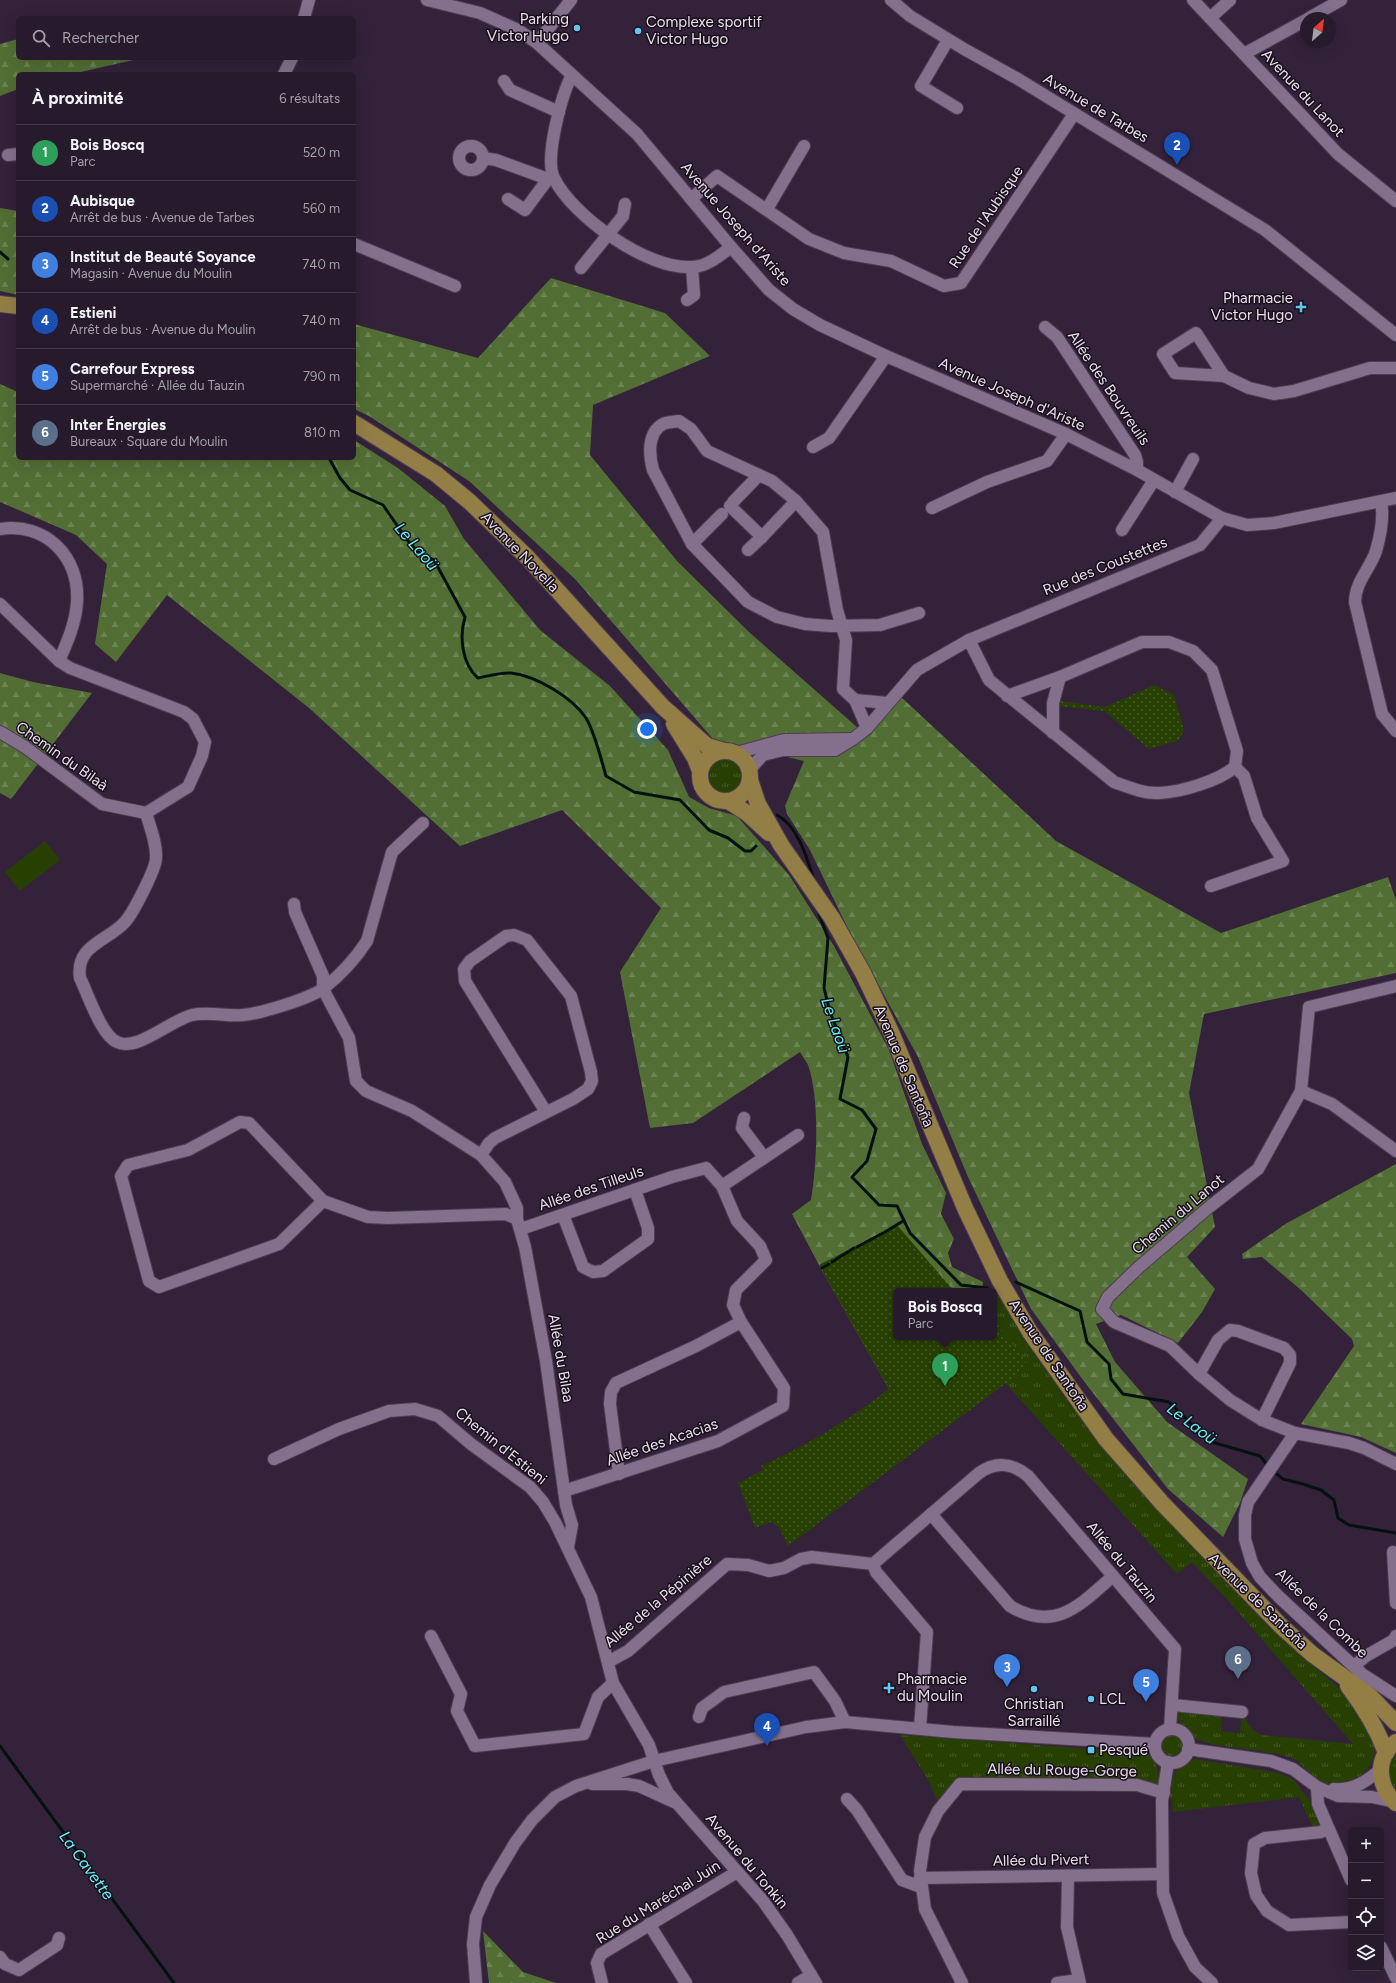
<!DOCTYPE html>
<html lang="fr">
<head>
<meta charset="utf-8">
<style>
  body { margin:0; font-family:Figtree,sans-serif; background:#2e2334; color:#f1f3f6 }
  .controls { position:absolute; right:12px; bottom:12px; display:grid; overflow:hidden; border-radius:6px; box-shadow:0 4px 16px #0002 }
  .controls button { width:36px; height:36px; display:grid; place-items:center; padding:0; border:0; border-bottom:1px solid #423848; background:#261a2c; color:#f1f3f6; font:20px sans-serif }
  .compass { position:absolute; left:1300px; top:12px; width:36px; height:36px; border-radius:50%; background:#261a2c; box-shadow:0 4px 16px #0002; rotate:28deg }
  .you { position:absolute; left:647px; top:729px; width:14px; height:14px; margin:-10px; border:3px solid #fff; border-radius:50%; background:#1a73e8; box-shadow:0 0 0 6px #1a73e833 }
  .badge { display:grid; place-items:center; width:26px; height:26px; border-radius:50%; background:#65c5ef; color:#fff; font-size:13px; font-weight:700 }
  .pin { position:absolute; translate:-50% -33px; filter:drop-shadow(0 1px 2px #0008) }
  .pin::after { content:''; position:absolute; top:21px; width:14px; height:12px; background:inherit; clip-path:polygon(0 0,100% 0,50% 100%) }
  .popup { position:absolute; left:893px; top:1288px; width:104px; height:52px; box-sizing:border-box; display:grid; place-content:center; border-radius:6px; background:#261a2c; filter:drop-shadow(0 1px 3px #0005); font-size:13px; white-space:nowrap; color:#a4a1a9 }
  .popup b { font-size:15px; color:#f1f3f6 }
  .popup::after { content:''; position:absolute; left:50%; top:100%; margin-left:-8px; border:8px solid transparent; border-top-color:#261a2c }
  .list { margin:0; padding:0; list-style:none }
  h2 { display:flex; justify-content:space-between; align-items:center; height:52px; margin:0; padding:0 16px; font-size:17px }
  h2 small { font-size:13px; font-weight:400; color:#a4a1a9 }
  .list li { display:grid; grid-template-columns:26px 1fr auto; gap:12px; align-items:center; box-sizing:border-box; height:56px; padding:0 16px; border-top:1px solid #423848 }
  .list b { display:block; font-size:15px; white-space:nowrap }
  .list p { margin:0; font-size:13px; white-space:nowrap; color:#a4a1a9 }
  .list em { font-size:13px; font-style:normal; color:#a4a1a9 }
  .icon { flex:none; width:22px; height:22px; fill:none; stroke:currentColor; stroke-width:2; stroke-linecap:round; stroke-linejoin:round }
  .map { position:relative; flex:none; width:1396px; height:1983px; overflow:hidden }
  .search { position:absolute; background:#261a2c; box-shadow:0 4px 16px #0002; left:16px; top:16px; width:340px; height:44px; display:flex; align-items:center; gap:10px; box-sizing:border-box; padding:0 14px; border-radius:6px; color:#a4a1a9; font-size:15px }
  .panel { position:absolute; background:#261a2c; box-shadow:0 4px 16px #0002; left:16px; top:72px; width:340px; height:388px; border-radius:6px }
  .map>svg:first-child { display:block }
  .grass { fill:url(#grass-tufts) }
  .forest { fill:url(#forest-firs) }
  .park { fill:url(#park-dots) }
  .garden { fill:#274002 }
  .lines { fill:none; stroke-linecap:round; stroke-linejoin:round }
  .stream { stroke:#051111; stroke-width:3 }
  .minor-casing { stroke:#4d3d52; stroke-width:14 }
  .major-casing { stroke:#4d3d52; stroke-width:18 }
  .minor { stroke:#84708d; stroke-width:12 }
  .major { stroke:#937f45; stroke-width:16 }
  .poi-dot { fill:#65c5ef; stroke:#170f1a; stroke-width:1.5 }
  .labels { text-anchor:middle; stroke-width:3; stroke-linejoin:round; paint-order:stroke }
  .poi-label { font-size:15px; fill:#eadfef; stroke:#170f1a; text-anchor:start }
  .street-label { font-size:15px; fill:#eadfef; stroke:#170f1a }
  .water-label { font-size:16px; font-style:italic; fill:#66f3f7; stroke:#170f1a }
</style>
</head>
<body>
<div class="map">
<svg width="1396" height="1983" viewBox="0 0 1396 1983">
  <defs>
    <pattern id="grass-tufts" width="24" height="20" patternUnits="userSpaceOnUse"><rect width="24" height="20" fill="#274002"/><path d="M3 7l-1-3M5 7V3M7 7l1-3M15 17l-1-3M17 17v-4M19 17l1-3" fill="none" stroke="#465b27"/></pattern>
    <pattern id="forest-firs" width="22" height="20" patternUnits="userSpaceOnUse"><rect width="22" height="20" fill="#526e34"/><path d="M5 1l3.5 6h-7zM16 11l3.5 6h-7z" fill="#6b8252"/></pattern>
    <pattern id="park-dots" width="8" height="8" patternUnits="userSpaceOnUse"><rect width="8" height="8" fill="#274002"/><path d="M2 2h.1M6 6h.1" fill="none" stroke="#465b27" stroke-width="1.8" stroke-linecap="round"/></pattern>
  </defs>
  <rect width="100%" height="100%" fill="#33223a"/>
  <g class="grass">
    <circle cx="725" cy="777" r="18"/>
    <path d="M994,1292H996L1023,1337L1066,1399L1132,1483L1270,1628L1348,1696C1355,1705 1373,1733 1374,1744C1378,1770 1352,1786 1329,1784C1311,1782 1305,1762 1289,1757C1261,1748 1223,1750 1196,1739C1187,1735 1179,1723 1177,1713L1184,1709L1222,1714L1221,1731L1240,1733L1241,1719H1245L1254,1731L1262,1735L1353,1744L1225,1597L1192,1562L1177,1574L1001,1378L994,1321Z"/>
    <circle cx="1171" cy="1745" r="11"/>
    <path d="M900,1735L1134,1752V1749C1152,1750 1159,1766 1159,1782L1156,1785L960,1781L937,1800L928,1780Z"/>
    <path d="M1396,1752V1794C1387,1781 1386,1765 1396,1752Z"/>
    <path d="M1195,1759L1279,1773L1294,1780L1311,1803L1319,1820V1825L1314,1830L1299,1797L1173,1812L1172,1799L1169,1798C1171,1777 1173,1766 1195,1759Z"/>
  </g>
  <g class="forest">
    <polygon points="18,39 18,58 142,58 72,74 18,74 18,89 0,96 0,44"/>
    <polygon points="0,208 18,211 18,295 0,291"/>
    <polygon points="551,278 665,313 710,356 593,405 590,455 677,561 749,632 866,735 899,695 1056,841 1221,933 1388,877 1396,900 1396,973 1204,1014 1189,1093 1215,1227 1187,1257 1215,1289 1202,1312 1178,1343 1121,1315 1096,1324 1115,1362 1167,1422 1248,1479 1240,1503 1223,1537 1168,1489 1086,1384 1031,1309 968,1177 918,1057 851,935 810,850 787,814 785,806 804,761 713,739 575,579 469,481 369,416 354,409 354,324 478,358"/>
    <path d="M0,384L18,392V458H354V440L398,468L445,506L464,539L540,630L610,686L668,750L689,797L709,808L737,816L789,875L834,946L889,1050L922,1144L946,1193L941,1214L954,1239L948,1253L952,1267L983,1282L982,1291H896V1337H994L1023,1361L773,1470L865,1408L889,1389L819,1265L792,1214L811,1200C817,1165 820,1098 808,1065C806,1061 802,1056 800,1052L693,1123L650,1128L620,972L661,908L562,810L460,846L309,708L167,595L116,662L95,644L107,564L76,535L0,502Z"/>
    <polygon points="0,673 33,682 92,693 11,799 0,793"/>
    <polygon points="1396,1164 1396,1453 1361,1437 1301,1424 1354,1346 1352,1339 1301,1290 1262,1257 1243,1259 1242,1254 1287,1223"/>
    <polygon points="483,1931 523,1972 556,1983 489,1983"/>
  </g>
  <g class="park">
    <polygon points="1154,685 1174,695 1184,730 1179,740 1149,749 1104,711 1059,706 1059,701 1105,707"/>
    <path d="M897,1225L954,1291H896V1337H994V1320L1029,1366L788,1546L779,1528L771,1522L755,1528L738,1483L763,1470L761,1466C806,1446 850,1419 889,1389L819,1265Z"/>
  </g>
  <polygon class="garden" points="45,841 60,860 20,891 5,872"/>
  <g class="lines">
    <g class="stream">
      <polyline points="0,252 8,259"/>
      <path d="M329,458L340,478L350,490L383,505L408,541L419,553L434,560L465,617C459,637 462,664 478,678C488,676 501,672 511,673C536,676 572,697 586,718C595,733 601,759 606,776L634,792L680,800L709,830L728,838L745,851H751L756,846"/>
      <path d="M777,815C798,826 807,858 814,880"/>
      <polyline points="817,909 828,938 824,988 830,1012 848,1057 840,1099 862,1110 876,1129 867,1161 852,1177 879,1205 897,1206 910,1233 961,1285 987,1288"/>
      <polyline points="885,1232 903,1221"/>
      <polyline points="857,1247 883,1233"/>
      <polyline points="832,1262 854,1248"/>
      <polyline points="822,1268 829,1264"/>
      <polyline points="1016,1282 1080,1311 1087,1342 1109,1364 1111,1379 1123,1394 1169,1402 1203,1435 1212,1442 1260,1456 1269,1467"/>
      <polyline points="1273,1471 1283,1479 1303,1484 1321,1490 1334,1500 1338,1518 1349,1525 1396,1533"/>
      <polyline points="0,1746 174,1983"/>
    </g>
    <g class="minor-casing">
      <g id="minor">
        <polyline points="427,0 480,13 518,30 537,43 637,134 731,247 769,290 793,309 820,325 886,356 1066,434 1137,470 1222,518 1247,525 1274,523 1396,498"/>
        <polyline points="891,0 910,16 964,49 1018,79 1265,230 1396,335"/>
        <polyline points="1193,0 1338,154 1396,201"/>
        <polyline points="304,18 309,0"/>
        <polyline points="1210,18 1230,0"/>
        <polyline points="1309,18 1341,0"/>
        <polyline points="948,40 921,86 957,108"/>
        <polyline points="537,43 571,0"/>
        <polyline points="1244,54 1306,20"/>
        <polyline points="284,74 292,58"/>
        <path d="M572,75C562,94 544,158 554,178C572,216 648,270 691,267C707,267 719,256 731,247"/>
        <polyline points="504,81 510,90 559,112"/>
        <circle cx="471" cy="158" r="12"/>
        <polyline points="8,155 18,154"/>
        <polyline points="483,158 496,160 548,179 553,177"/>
        <polyline points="508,199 525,210 548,179"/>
        <polyline points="691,199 717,176 809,239 844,253 891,261 944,286 961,283 1074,114"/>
        <polyline points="767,209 804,146"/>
        <polyline points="354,244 455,286"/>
        <polyline points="581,268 623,216 625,204"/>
        <polyline points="687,300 694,295 692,267"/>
        <polyline points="1045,327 1057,337 1135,455 1137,462 1137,470"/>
        <polyline points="1224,376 1196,333 1163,354 1175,373 1224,376 1249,388 1274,394 1294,391 1370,368 1396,368"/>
        <polyline points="813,447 829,438 886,356"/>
        <polyline points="1175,492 1193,459"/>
        <polyline points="733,502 759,475"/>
        <path d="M1381,502C1384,516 1380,537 1376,551C1370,569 1355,582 1355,602L1382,714L1396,731"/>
        <polyline points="730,506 762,537 796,501"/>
        <polyline points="932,508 987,482 1047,461 1066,434"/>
        <path d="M0,529C45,522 80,556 77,602C76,622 67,643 59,661"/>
        <polyline points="1122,530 1154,480"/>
        <polyline points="692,544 722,514"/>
        <polyline points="748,550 762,537"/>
        <polyline points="0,604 59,661 70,668 184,712 193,719 205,742 202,756 188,787 146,813 102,804 25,747 0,732"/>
        <path d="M969,640L989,680L1114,782C1128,787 1144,794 1159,793C1182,792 1218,781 1235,767L1237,751L1212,670L1193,651L1169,642H1142L1060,677L1007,696"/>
        <polyline points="855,700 888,703"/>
        <path d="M867,728L855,700L843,689L846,640L837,610L823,532L796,501L772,481L707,451L691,429L679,421C674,422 667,422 663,424C647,433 649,455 653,470L692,544L748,602L777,617L805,624L830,626L880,625L919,613"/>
        <polyline points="1053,733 1053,703 1060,677"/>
        <polyline points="736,753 784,740 852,739"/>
        <polyline points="750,769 763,755 783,750 835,750 853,739 867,728 917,670 969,640 1200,545 1222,518"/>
        <path d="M146,813C150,827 157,844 156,858C156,869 133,913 125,922C108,941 75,945 80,978C88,994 101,1035 117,1042C137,1052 171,1020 192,1015C209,1011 227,1017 243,1015C262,1013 309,999 324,988C339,976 356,958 367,941L392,852L423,823"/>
        <polyline points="1211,886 1283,861 1257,818 1244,776 1235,767"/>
        <polyline points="294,904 295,912 323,976 323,989 349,1038 356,1081 366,1091 412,1111 481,1155 505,1182 517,1208 517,1219 525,1247 546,1361 566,1505 572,1525 568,1547"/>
        <polyline points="1396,986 1309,1007 1301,1091 1258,1169 1208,1208 1139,1267 1108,1297 1102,1309 1114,1322 1170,1346 1199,1374 1230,1400 1262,1420 1295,1433 1349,1443 1364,1448 1396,1464"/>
        <polyline points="1301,1091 1332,1104 1396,1151"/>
        <polyline points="744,1118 742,1128 764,1157"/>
        <polyline points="481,1155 489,1143 495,1138 573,1099 588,1089 592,1081 591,1072 571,996 527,940 514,935 506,936 470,961 464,969 465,981 546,1112"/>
        <polyline points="722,1186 798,1135"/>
        <polyline points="323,1201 279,1244 159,1287 149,1281 121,1176 128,1165 188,1150 240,1122 249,1123 323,1201 368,1217 388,1218 506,1214 517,1219"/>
        <polyline points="563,1215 583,1267 593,1272 603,1271 648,1239 648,1228 635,1190"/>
        <polyline points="521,1229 672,1177 706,1168 722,1186 737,1221 760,1246 766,1260 736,1290 733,1305 741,1322 784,1388 783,1406 718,1441 564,1491"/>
        <polyline points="1199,1374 1218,1340 1230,1330 1238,1331 1284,1348 1290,1355 1290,1363 1262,1420"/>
        <polyline points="1295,1433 1248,1502 1245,1515 1245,1539 1252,1563 1260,1577 1278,1596 1362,1674 1396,1696"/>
        <polyline points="274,1459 339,1429 389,1411 415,1409 438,1416 471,1444 530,1487 543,1502 555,1522 591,1597 613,1683 649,1745 659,1775 668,1793 763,1901 787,1935 816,1983"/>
        <polyline points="619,1474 610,1404 611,1392 616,1383 696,1346 741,1322"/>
        <path d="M931,1514L1010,1606C1055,1633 1080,1605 1113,1576"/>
        <polyline points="1393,1552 1396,1603"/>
        <polyline points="873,1564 876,1572 927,1632 920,1728"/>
        <polyline points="431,1636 461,1694 457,1711 475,1746 584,1734 598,1697 613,1683"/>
        <path d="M608,1662L628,1651L727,1564L748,1565L769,1571L784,1568L801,1559L812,1557L873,1564L979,1473C996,1461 1012,1463 1028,1476L1175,1649L1170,1729"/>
        <polyline points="1354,1666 1366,1656 1394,1640 1396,1636"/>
        <polyline points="1173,1705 1242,1712"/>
        <polyline points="699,1717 702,1708 724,1692 814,1672 835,1701 845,1722"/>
        <circle cx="1172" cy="1746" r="17"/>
        <polyline points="1188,1749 1271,1761 1293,1769 1317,1787 1338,1796 1372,1797 1395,1802"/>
        <polyline points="1168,1762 1162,1801 1163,1893 1178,1936 1195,1967 1212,1983"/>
        <polyline points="592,1784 627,1784 639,1786 674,1802"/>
        <polyline points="1317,1787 1318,1804 1351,1880"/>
        <path d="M1334,1789C1353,1791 1367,1781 1381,1769"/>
        <polyline points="847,1799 857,1810 902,1880 921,1887"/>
        <polyline points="1328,1828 1321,1832 1265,1838 1254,1844 1251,1873 1256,1895 1267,1911 1289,1925 1351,1922"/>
        <polyline points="1068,1876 1067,1927 1080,1983"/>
        <polyline points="920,1878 1162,1874"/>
        <polyline points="649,1924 686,1983"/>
        <polyline points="1381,1947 1396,1978"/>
        <polyline points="0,1957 5,1964 19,1970 57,1945 59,1938"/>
        <polyline points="476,1983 473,1944 476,1917 490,1885 515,1843 532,1820 555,1797 576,1786 654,1761 806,1727 845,1722 953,1732 1155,1744"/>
        <polyline points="602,1983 597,1963 601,1954 737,1872"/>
        <polyline points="798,1983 811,1975"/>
        <polyline points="962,1983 925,1909 920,1871 925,1837 938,1811 960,1784 1137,1785 1164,1793"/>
        <polyline points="1057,1983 1079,1980"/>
      </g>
    </g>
    <g class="major-casing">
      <g id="major">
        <polyline points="0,304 18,306"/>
        <polyline points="354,423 436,474 470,502 528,558 663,707 707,746 724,751"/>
        <polyline points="674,724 695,758 700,771"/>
        <circle cx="725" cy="776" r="25"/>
        <polyline points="750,780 758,804 781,845 832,918 863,973 891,1032 965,1208 1000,1281 1030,1332 1106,1439 1162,1503 1281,1626 1312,1654 1370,1696 1396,1723"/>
        <polyline points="728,801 747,813 769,833"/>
        <path d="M1348,1686C1364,1707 1377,1728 1386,1753"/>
        <path d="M1396,1742C1374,1757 1378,1788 1396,1803"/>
      </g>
    </g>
    <use href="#minor" class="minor"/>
    <use href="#major" class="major"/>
  </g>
  <g class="poi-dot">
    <circle cx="577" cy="28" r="4"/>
    <circle cx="638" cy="31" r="4"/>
    <path d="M1299 301h4v4h4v4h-4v4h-4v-4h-4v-4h4z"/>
    <path d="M887 1682h4v4h4v4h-4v4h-4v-4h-4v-4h4z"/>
    <circle cx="1034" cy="1689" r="4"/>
    <circle cx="1091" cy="1699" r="4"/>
    <rect x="1087" y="1746" width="8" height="8" rx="2"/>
  </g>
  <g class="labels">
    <g class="poi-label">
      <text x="569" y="24" text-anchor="end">Parking<tspan x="569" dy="17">Victor Hugo</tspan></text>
      <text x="646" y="27">Complexe sportif<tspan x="646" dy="17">Victor Hugo</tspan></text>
      <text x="1293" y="303" text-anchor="end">Pharmacie<tspan x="1293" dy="17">Victor Hugo</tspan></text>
      <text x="897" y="1684">Pharmacie<tspan x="897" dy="17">du Moulin</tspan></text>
      <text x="1099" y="1704">LCL</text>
      <text x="1034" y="1709" text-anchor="middle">Christian<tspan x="1034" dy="17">Sarraillé</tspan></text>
      <text x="1099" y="1755">Pesqué</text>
    </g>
    <g class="street-label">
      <text transform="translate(1303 93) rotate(47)" y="5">Avenue du Lanot</text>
      <text transform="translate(1096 108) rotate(31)" y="5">Avenue de Tarbes</text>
      <text transform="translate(986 217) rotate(-56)" y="5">Rue de l'Aubisque</text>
      <text transform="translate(736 224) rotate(49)" y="5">Avenue Joseph d'Ariste</text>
      <text transform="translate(1109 388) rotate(56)" y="5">Allée des Bouvreuils</text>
      <text transform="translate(1012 394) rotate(24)" y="5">Avenue Joseph d'Ariste</text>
      <text transform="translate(520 552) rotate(46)" y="5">Avenue Novella</text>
      <text transform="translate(1105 566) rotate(-22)" y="5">Rue des Coustettes</text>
      <text transform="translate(62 756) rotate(35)" y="5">Chemin du Bilaà</text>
      <text transform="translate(904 1066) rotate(67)" y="5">Avenue de Santoña</text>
      <text transform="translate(591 1188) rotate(-19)" y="5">Allée des Tilleuls</text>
      <text transform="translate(1178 1214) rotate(-40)" y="5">Chemin du Lanot</text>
      <text transform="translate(1049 1355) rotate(56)" y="5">Avenue de Santoña</text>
      <text transform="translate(561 1358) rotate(80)" y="5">Allée du Bilaa</text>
      <text transform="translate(662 1442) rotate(-19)" y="5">Allée des Acacias</text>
      <text transform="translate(501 1446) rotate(39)" y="5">Chemin d'Estieni</text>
      <text transform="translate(1122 1562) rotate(50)" y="5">Allée du Tauzin</text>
      <text transform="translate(658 1601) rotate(-40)" y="5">Allée de la Pépinière</text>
      <text transform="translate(1258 1601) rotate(44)" y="5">Avenue de Santoña</text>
      <text transform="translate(1322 1613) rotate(44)" y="5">Allée de la Combe</text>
      <text transform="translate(1062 1770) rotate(1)" y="5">Allée du Rouge-Gorge</text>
      <text transform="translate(1041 1860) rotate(-1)" y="5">Allée du Pivert</text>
      <text transform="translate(747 1861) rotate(50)" y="5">Avenue du Tonkin</text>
      <text transform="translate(658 1902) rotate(-32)" y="5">Rue du Maréchal Juin</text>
    </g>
    <g class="water-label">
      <text transform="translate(417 546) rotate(49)" y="6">Le Laoü</text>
      <text transform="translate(836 1025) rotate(71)" y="6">Le Laoü</text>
      <text transform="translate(1192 1423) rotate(37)" y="6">Le Laoü</text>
      <text transform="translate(87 1865) rotate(54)" y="6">La Cavette</text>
    </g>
  </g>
</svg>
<div class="controls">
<button>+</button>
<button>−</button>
<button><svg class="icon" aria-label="locate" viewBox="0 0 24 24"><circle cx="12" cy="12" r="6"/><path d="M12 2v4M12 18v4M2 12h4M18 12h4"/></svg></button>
<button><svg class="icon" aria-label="layers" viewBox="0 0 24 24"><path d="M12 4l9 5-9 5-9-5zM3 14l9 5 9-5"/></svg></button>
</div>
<svg class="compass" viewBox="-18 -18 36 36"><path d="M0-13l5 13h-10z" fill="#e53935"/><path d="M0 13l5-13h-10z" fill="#a4a1a9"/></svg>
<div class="you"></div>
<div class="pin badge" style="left:945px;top:1386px;background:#2e9e5b">1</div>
<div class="popup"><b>Bois Boscq</b>Parc</div>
<div class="pin badge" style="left:1177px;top:165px;background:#1a4fb4">2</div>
<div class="pin badge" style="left:1007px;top:1687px;background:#3f7fe0">3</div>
<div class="pin badge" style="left:767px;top:1746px;background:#1a4fb4">4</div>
<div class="pin badge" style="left:1146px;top:1702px;background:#3f7fe0">5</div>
<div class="pin badge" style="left:1238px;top:1679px;background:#5c6f8a">6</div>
<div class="search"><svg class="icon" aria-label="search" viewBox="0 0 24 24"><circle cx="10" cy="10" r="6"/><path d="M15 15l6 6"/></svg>Rechercher</div>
<section class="panel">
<h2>À proximité<small>6 résultats</small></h2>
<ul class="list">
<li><span class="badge" style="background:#2e9e5b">1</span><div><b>Bois Boscq</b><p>Parc</p></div><em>520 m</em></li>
<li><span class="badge" style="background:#1a4fb4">2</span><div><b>Aubisque</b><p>Arrêt de bus · Avenue de Tarbes</p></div><em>560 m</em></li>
<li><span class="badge" style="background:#3f7fe0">3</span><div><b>Institut de Beauté Soyance</b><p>Magasin · Avenue du Moulin</p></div><em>740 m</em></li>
<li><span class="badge" style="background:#1a4fb4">4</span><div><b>Estieni</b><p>Arrêt de bus · Avenue du Moulin</p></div><em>740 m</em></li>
<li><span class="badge" style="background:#3f7fe0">5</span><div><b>Carrefour Express</b><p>Supermarché · Allée du Tauzin</p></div><em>790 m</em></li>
<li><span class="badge" style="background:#5c6f8a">6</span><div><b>Inter Énergies</b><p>Bureaux · Square du Moulin</p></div><em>810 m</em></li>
</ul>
</section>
</div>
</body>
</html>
